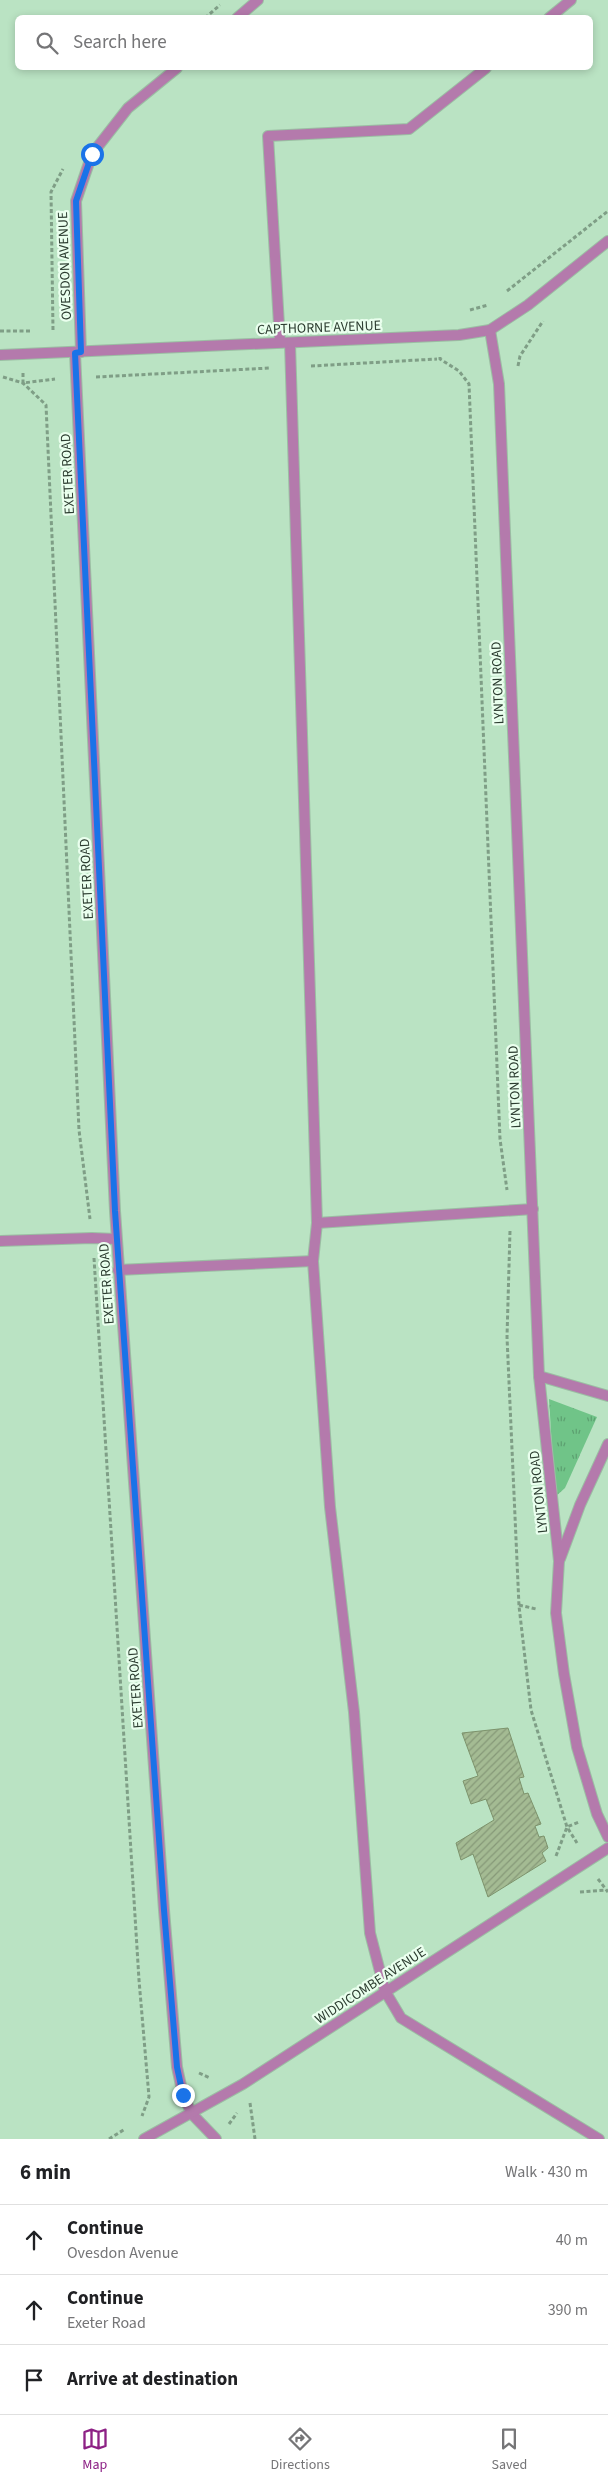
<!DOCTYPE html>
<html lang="en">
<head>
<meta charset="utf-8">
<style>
  body { margin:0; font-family:"Source Sans 3",sans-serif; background:#f2f2f2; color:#202124 }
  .stop { position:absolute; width:15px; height:15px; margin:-11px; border:4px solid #1a73e8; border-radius:50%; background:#fff }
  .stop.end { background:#1a73e8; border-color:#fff; box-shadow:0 1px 5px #0008 }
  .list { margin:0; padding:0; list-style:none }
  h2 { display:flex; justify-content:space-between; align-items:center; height:65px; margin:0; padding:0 20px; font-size:21px }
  h2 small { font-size:16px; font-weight:400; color:#757577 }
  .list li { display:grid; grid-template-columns:32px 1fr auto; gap:15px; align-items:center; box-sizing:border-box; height:70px; padding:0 20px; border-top:1px solid #e0e0e0 }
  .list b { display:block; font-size:19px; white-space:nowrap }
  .list p { margin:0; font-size:16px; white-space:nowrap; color:#757577 }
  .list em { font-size:16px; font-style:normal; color:#757577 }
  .icon { flex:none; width:28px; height:28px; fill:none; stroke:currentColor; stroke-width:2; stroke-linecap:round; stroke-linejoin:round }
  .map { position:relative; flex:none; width:608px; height:2139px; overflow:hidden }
  .search { position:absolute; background:#fff; box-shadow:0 2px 8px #0003; left:15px; right:15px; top:15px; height:55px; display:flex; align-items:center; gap:12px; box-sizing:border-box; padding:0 18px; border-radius:8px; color:#757577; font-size:19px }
  .sheet { height:275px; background:#fff }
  nav { display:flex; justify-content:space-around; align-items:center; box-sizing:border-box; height:70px; border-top:1px solid #e0e0e0; background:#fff; font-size:14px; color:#757577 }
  nav a { display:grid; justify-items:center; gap:2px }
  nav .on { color:#8d2185 }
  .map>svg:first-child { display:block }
  .grass { fill:url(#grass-tufts) }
  .building { fill:url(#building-hatch); stroke:#7d936c }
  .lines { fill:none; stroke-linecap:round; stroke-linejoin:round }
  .service-casing { stroke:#9bbea3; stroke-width:12 }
  .minor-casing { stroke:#9bbea3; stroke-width:12 }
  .path { stroke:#7f9e86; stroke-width:3; stroke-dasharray:4 2.5; stroke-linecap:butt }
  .service { stroke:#b47aac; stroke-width:10 }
  .minor { stroke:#b47aac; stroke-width:10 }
  .route { stroke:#1a73e8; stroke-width:6 }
  .labels { text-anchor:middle; stroke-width:4.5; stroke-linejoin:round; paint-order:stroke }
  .street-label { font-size:14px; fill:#2c3d30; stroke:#eaffee }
</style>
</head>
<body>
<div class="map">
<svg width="608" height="2139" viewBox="0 0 608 2139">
  <defs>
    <pattern id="grass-tufts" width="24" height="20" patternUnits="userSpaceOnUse" patternTransform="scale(1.25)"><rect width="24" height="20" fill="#70c488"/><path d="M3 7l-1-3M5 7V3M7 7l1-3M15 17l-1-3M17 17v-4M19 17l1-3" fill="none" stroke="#5ca070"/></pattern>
    <pattern id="building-hatch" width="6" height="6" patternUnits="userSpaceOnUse" patternTransform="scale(1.25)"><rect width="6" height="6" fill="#a4bb93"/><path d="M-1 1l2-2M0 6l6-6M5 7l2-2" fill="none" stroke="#869978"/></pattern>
  </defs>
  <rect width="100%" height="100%" fill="#bae3c3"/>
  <polygon class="grass" points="549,1399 597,1417 565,1488 555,1497"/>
  <polygon class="building" points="508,1728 524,1777 519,1778 524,1794 528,1793 541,1824 535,1826 539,1837 544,1836 548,1848 542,1853 546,1861 488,1897 473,1854 461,1860 456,1843 494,1820 486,1799 471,1804 463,1781 478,1776 462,1733"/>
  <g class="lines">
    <g class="service-casing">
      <g id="service">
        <polyline points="549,18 571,0"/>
        <polyline points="280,342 268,136 409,129 486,68"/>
        <polyline points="290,343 317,1223 313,1261 330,1507 354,1712 370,1933 385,1991 401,2018 599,2139"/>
        <polyline points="317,1223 533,1209"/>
        <polyline points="0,1241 92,1238 116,1239"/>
        <polyline points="118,1270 313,1261"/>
      </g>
    </g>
    <g class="minor-casing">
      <g id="minor">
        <polyline points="237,18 258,0"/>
        <polyline points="490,330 499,384 539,1376 559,1561 556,1613 564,1674 577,1747 597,1814 608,1837"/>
        <polyline points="81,352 76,201 92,154 128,108 177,68"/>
        <polyline points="75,353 115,1211 164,1910 177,2067 183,2095 192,2114 216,2139"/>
        <polyline points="0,355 459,335 490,330 528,305 608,241"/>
        <polyline points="539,1376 608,1396"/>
        <polyline points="560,1559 580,1505 608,1444"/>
        <polyline points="144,2139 243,2084 608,1848"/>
      </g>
    </g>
    <g class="path">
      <polyline points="205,18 220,5"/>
      <polyline points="507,291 608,211"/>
      <polyline points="470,310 488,305"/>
      <polyline points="53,330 51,192 63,169"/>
      <polyline points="0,331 30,331"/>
      <polyline points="440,357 440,359 459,371 469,384 500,1139 507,1190"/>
      <polyline points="311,366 437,359"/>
      <polyline points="518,366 520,356 543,321"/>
      <polyline points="23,373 23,383 55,379"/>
      <polyline points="3,377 23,383 46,405 79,1130 90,1219"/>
      <polyline points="96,377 270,368"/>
      <polyline points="510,1231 507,1337 519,1606 531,1710 567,1827 577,1843"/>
      <polyline points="94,1258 139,1980 149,2097 142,2116"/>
      <polyline points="519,1605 536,1609"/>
      <polyline points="556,1856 567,1827 579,1822"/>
      <polyline points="598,1879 608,1892"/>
      <polyline points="580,1892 606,1890"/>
      <polyline points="199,2073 210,2078"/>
      <polyline points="250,2103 255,2139"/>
      <polyline points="229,2124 237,2113"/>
      <polyline points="109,2139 125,2129"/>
    </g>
    <use href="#service" class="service"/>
    <use href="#minor" class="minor"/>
  </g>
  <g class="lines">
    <polyline class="route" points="92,154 76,201 81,352 75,353 115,1211 164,1910 177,2067 183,2095"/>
  </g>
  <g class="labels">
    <g class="street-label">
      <text transform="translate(64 266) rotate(-92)" y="5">OVESDON AVENUE</text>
      <text transform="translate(319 327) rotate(-2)" y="5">CAPTHORNE AVENUE</text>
      <text transform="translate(67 474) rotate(-93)" y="5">EXETER ROAD</text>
      <text transform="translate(497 683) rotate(-92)" y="5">LYNTON ROAD</text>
      <text transform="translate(86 879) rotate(-93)" y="5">EXETER ROAD</text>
      <text transform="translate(514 1087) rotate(-92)" y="5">LYNTON ROAD</text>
      <text transform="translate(106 1284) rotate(-94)" y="5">EXETER ROAD</text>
      <text transform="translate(538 1492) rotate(-96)" y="5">LYNTON ROAD</text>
      <text transform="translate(135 1688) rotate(-94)" y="5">EXETER ROAD</text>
      <text transform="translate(370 1985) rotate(-33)" y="5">WIDDICOMBE AVENUE</text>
    </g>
  </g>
</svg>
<div class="stop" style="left:92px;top:154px"></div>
<div class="stop end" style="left:183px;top:2095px"></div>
<div class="search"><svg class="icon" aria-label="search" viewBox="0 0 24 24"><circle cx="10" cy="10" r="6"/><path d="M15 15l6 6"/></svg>Search here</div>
</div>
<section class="sheet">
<h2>6 min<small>Walk · 430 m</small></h2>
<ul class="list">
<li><svg class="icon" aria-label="ahead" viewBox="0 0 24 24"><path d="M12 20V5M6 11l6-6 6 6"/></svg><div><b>Continue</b><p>Ovesdon Avenue</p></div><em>40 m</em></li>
<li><svg class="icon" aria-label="ahead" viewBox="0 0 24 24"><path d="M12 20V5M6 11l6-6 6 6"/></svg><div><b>Continue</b><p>Exeter Road</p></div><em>390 m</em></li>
<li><svg class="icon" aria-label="arrive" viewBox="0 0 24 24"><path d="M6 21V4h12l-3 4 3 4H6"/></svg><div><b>Arrive at destination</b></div></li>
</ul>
</section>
<nav>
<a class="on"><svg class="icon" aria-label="map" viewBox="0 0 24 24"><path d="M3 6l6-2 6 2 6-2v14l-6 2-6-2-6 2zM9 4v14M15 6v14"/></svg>Map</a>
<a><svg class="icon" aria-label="directions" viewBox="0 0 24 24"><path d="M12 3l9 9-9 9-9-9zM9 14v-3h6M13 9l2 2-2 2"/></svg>Directions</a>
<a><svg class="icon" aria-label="saved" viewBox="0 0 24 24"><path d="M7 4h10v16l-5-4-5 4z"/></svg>Saved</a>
</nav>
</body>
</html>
